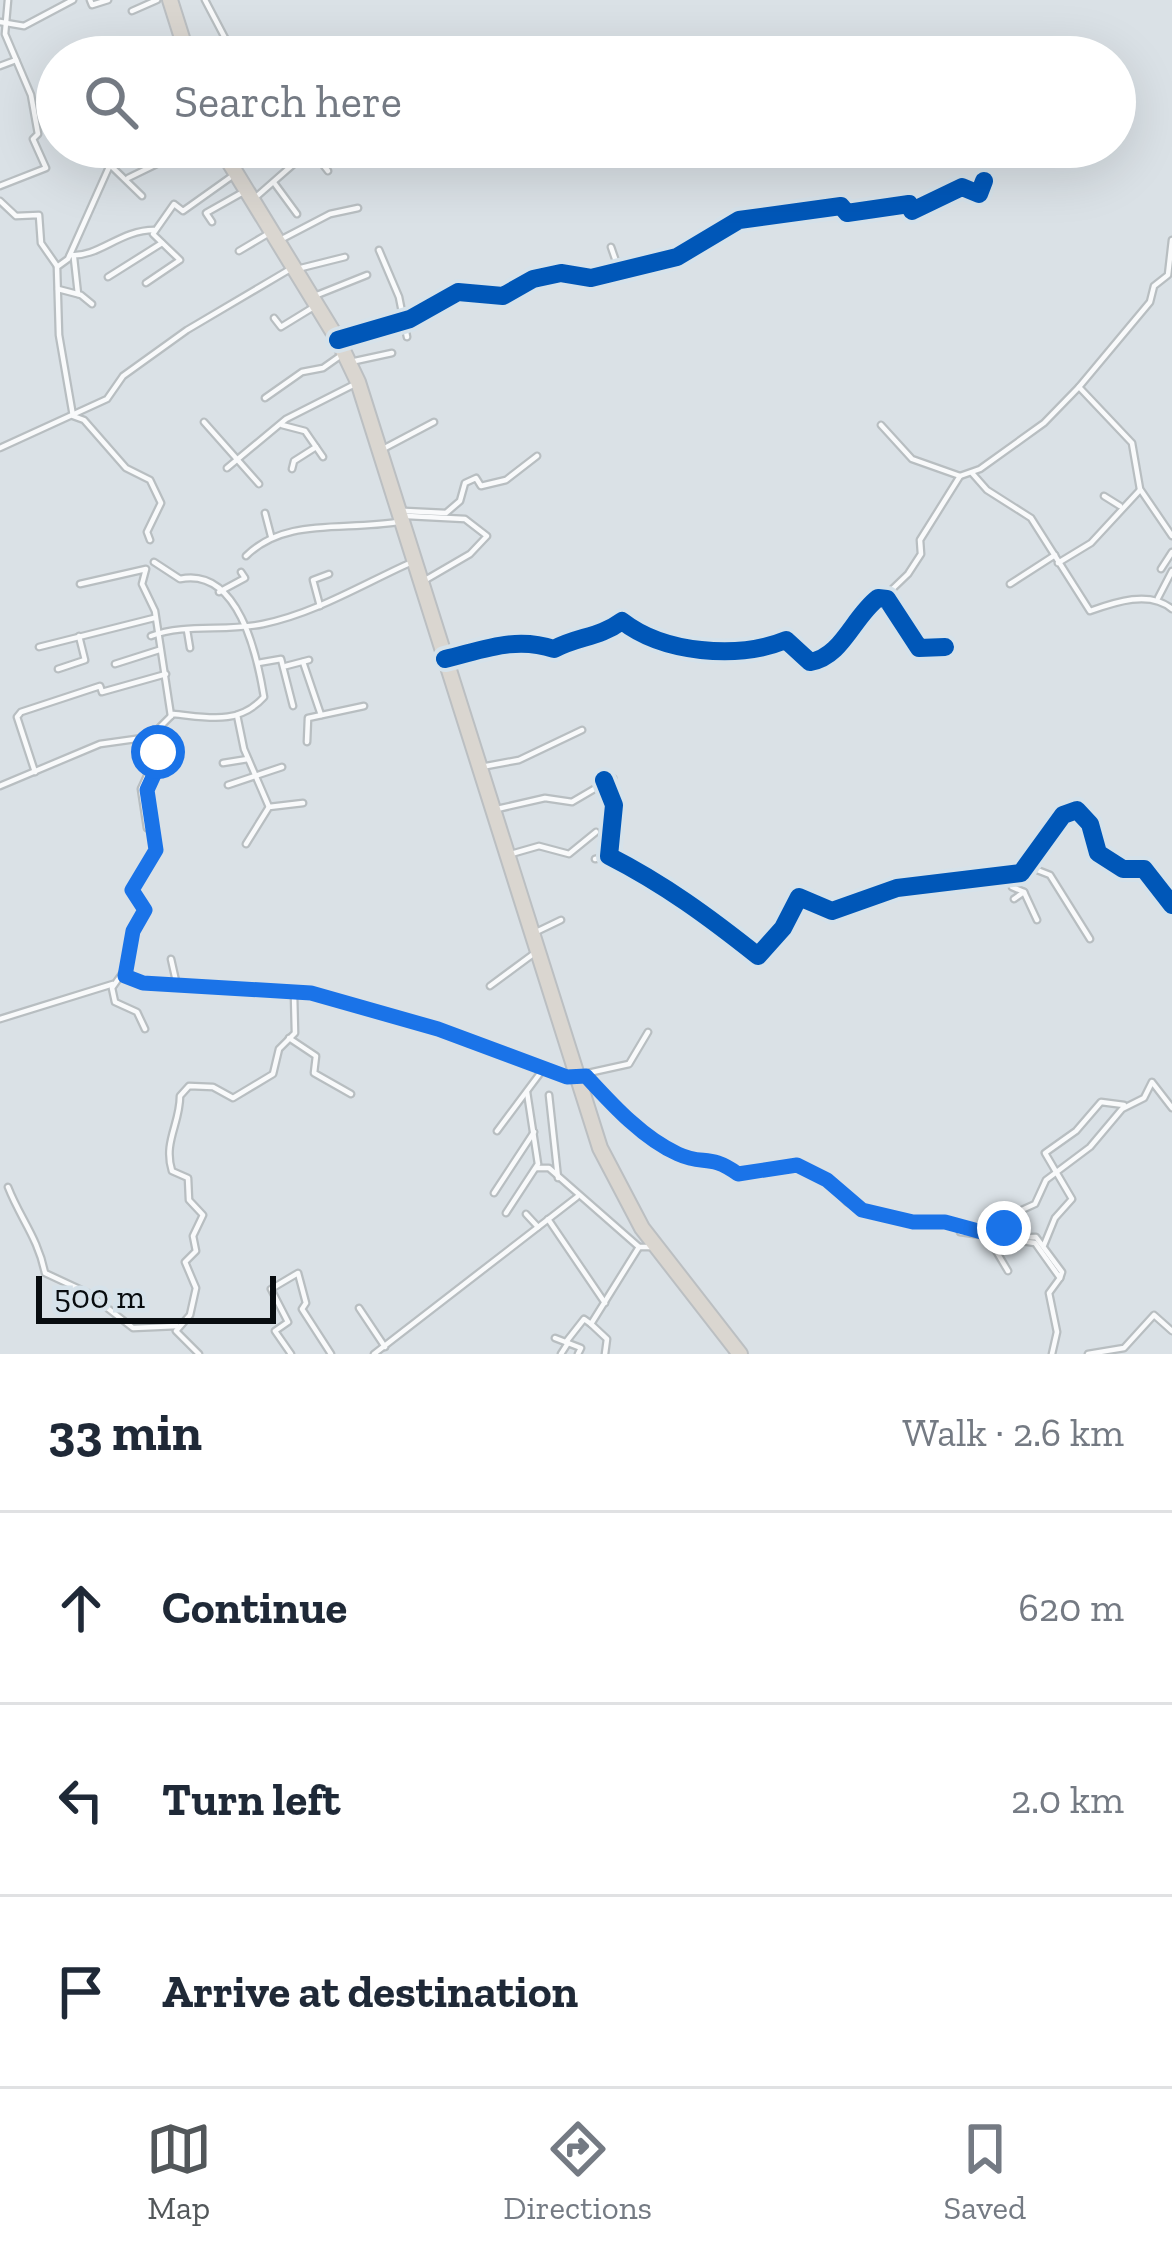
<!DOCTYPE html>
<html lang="en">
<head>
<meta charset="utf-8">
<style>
  body { margin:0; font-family:"Zilla Slab",serif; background:#f2f2f3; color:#1f2937 }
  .scale { position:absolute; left:36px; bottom:30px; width:240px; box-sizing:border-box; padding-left:12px; border:6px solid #080c0f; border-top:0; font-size:33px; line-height:42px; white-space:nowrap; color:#080c0f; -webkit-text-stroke:9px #d6e2ea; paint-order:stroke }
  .stop { position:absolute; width:36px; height:36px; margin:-27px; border:9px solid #1a73e8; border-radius:50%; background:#fff }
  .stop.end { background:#1a73e8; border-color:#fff; box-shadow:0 3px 12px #0008 }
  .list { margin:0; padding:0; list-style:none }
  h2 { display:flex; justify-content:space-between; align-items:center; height:156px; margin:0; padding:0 48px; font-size:51px }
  h2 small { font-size:39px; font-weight:400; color:#747a83 }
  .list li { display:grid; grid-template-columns:78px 1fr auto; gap:36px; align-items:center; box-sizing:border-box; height:192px; padding:0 48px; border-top:3px solid #e0e1e3 }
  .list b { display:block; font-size:45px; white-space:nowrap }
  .list em { font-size:39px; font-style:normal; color:#747a83 }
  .icon { flex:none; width:66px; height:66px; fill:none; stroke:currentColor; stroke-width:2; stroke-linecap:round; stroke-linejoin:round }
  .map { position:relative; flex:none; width:1172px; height:1354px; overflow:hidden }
  .search { position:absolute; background:#fff; box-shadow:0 12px 48px #0002; left:36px; right:36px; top:36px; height:132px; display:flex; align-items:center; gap:30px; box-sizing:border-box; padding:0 42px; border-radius:66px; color:#747a83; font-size:45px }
  .sheet { height:732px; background:#fff }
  nav { display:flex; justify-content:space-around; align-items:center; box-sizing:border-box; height:168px; border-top:3px solid #e0e1e3; background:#fff; font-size:33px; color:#747a83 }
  nav a { display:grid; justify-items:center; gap:6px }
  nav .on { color:#52575a }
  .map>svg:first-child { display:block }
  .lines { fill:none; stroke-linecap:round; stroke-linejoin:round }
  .minor-casing { stroke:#b8bec1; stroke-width:9 }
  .trunk-casing { stroke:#bbbfc2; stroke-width:18 }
  .minor { stroke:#f9fafb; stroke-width:4.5 }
  .trunk { stroke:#dad6d0; stroke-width:14 }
  .cycleway-casing { stroke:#d6e2ea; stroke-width:26 }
  .cycleway { stroke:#0057b8; stroke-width:18 }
  .route { stroke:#1a73e8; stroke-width:15 }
</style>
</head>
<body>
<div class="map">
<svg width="1172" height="1354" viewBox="0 0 1172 1354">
  <rect width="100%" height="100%" fill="#dae1e6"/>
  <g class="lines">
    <g class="minor-casing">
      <g id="minor">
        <polyline points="90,0 92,5 108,0"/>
        <polyline points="205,0 235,57"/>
        <polyline points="132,11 157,0"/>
        <polyline points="0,22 24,26 73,0"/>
        <polyline points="0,66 16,60"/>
        <polyline points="118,147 68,259 57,267 59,335 73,416 84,420 126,468 150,480 161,503 147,532 150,540"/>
        <polyline points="231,147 241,158 258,147"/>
        <polyline points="311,149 328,171"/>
        <polyline points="109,164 142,196"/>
        <polyline points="128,178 165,160"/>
        <polyline points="275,184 297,214"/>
        <polyline points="0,186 46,168 33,139 38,134 31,95 5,34 8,0"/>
        <polyline points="256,197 313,147"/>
        <polyline points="0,201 16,216 39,215 41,243 57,266"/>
        <polyline points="212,222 206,213 245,191"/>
        <polyline points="282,239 330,214 358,208"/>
        <polyline points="611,247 619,270"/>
        <polyline points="379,250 399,297 407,337"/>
        <polyline points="239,251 271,232"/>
        <path d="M70,255C98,258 120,230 154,230"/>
        <polyline points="74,258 78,294"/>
        <polyline points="301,268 345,257"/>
        <polyline points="108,277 162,243"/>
        <polyline points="146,283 180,260 153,234 174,204 183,211 235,174"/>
        <polyline points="58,289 81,295 92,304"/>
        <polyline points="317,295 367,275"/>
        <polyline points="274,318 281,327 312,308"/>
        <polyline points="342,339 410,319 458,292 503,296 533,279 561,273 591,278 677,257 739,220 841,206 847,213 909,204 912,211 962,187 979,194 984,181"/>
        <polyline points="355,361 392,353"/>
        <polyline points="1079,387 1150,302 1154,286 1168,275 1172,240"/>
        <polyline points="265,398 302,372 323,368 340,356"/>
        <polyline points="204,422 259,484"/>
        <polyline points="282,425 305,431 323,457"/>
        <polyline points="881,425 912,459 960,476 980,469 1044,423 1079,387 1132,443 1140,489 1172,536"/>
        <polyline points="0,448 107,399 123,376 187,330 292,268"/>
        <polyline points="381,450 434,422"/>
        <polyline points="227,468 286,419 353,385"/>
        <polyline points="292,469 294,461 316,447"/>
        <path d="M972,473L987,490L1031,518L1090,611C1115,602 1150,590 1172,609"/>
        <polyline points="1104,496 1120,506"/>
        <polyline points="405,511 446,513 460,501 465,483 476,478 481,486 506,480 537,456"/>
        <polyline points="265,513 271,536"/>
        <polyline points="407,516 465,519 487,536 470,554 427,579"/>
        <path d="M246,556C285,517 345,531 397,522"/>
        <polyline points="1058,563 1091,543 1140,490"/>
        <polyline points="1161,569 1172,552"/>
        <polyline points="80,584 146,569 142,584 155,611 171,716"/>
        <polyline points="1010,584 1055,555"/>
        <polyline points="219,592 245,578 241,572"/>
        <polyline points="1158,598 1172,571"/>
        <polyline points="882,599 908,574 921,554 920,540 960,476"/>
        <polyline points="320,606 313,580 329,574"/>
        <polyline points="187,630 190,648"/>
        <path d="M151,636C185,623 226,632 263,624C316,613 363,584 412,562"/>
        <polyline points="39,647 154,618"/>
        <path d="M451,658C486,647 517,637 554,649C578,636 599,638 622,621C663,653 737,660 786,640L810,662C842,657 853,617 878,598L887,599L919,648L945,647"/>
        <polyline points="303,662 321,715"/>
        <polyline points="258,663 281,659 293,706"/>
        <polyline points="115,664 159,650"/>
        <polyline points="286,666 309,660"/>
        <polyline points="58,669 85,660 79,636"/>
        <polyline points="237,715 244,749 269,807"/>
        <polyline points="307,742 308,718 364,706"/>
        <polyline points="223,763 248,759"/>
        <polyline points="481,767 519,760 582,730"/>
        <polyline points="35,772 17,717 21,712 100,686 102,692 166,674"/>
        <path d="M604,780L614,805L609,856C664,884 709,917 758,956L783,928L799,897L832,911L897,888L1021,873L1063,815L1077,810L1090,824L1098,853L1123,869H1144L1172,905"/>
        <polyline points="228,785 282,767"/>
        <path d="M0,786L100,744L150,737L173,714C206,717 238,726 264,697C257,654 238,567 180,579L154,562"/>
        <polyline points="497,809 545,798 572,802 613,778"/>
        <polyline points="147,828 141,789 158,752 150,737"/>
        <polyline points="246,844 269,807 303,803"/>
        <polyline points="511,854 539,846 569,854 596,832"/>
        <polyline points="595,859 609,856"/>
        <polyline points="1027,866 1050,875 1090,939"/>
        <polyline points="1009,877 1012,887 1024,892 1037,920"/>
        <polyline points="1014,899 1024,892"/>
        <polyline points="536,932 561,920"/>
        <polyline points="171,959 176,981"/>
        <polyline points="122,974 143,983 311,993 438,1029 570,1077 629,1064 648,1032"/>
        <polyline points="490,986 536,952"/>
        <polyline points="0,1019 113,984"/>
        <polyline points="145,1029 137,1012 115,1002 112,988 129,964 133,931 145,910 132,891 156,850 147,791 164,753 155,733"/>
        <polyline points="289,1038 316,1056 314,1073 351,1094"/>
        <path d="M586,1076C609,1102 643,1138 678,1154C704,1166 709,1153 738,1174L797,1165L827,1180L847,1202L866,1212L913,1223L945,1222L1004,1238L1036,1237L1062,1272L1060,1278"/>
        <polyline points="549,1095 558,1178"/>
        <polyline points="497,1131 544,1068"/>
        <polyline points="536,1168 549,1168 639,1247 651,1247"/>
        <path d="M8,1187C20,1218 38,1238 45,1273L88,1293L133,1328L177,1326"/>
        <polyline points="494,1193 534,1132"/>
        <polyline points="506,1213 538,1164 527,1092"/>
        <polyline points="526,1214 538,1227"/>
        <polyline points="548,1219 605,1303"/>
        <polyline points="1013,1224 1014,1237"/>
        <polyline points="960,1232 1035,1243 1060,1278 1049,1293 1057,1332 1052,1354"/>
        <polyline points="1004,1235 1013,1214 1035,1204 1046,1180 1090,1147 1122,1109 1144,1098 1152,1082 1172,1108"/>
        <polyline points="989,1239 1008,1271"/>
        <polyline points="1044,1245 1055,1218 1072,1199 1045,1153 1076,1131 1101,1102 1124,1105"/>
        <polyline points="359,1308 385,1347"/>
        <polyline points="591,1324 607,1339 605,1354"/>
        <polyline points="555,1338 581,1348 578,1354"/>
        <polyline points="566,1342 584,1319 591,1324 639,1247"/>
        <path d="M199,1354L176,1331L190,1315L196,1288L185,1262L196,1251L193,1236L203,1215L189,1200L188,1178L172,1171C163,1142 180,1124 180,1096L189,1086L213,1087L233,1098L273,1074L279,1049L295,1033L294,994"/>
        <polyline points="291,1354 275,1331 288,1322 271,1289 298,1273 306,1303 302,1309 331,1354"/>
        <polyline points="374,1354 577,1197"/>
        <polyline points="561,1354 568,1343"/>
        <polyline points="1088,1354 1124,1348 1154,1315 1172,1331"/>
      </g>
    </g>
    <g class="trunk-casing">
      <g id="trunk">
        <polyline points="170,0 188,57"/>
        <polyline points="220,147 338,340 358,382 600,1148 642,1228 740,1354"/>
      </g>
    </g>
    <use href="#minor" class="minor"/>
    <use href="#trunk" class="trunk"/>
    <g class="cycleway-casing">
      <g id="cycleway">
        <polyline points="338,340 410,319 458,292 503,296 533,279 561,273 591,278 677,257 739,220 841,206 847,213 909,204 912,211 962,187 979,194 984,181"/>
        <path d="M445,659C483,650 515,636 554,649C578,636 599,638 622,621C663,653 737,660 786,640L810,662C842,657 853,617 878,598L887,599L919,648L945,647"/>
        <path d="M604,780L614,805L609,856C664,884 709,917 758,956L783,928L799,897L832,911L897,888L1021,873L1063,815L1077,810L1090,824L1098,853L1123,869H1144L1172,905"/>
      </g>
    </g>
    <use href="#cycleway" class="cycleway"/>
  </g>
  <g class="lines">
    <path class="route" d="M158,752L150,740L154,733L164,753L147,790L156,850L132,890L145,910L133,931L125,976L143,983L311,993L438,1029L567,1077L586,1076C610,1102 642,1138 678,1154C704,1166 709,1153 738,1174L797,1165L827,1180L862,1210L913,1222H945L1004,1238V1228"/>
  </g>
</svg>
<div class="scale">500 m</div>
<div class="stop" style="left:158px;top:752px"></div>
<div class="stop end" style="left:1004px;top:1228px"></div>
<div class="search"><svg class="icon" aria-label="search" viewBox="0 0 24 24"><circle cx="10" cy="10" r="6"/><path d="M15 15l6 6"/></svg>Search here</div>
</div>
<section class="sheet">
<h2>33 min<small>Walk · 2.6 km</small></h2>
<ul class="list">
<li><svg class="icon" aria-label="ahead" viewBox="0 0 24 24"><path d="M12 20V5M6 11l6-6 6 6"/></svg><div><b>Continue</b></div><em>620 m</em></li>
<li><svg class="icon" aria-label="left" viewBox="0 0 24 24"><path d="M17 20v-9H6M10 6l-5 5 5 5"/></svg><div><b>Turn left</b></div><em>2.0 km</em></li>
<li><svg class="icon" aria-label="arrive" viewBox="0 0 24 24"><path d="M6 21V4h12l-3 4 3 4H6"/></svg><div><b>Arrive at destination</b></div></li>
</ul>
</section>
<nav>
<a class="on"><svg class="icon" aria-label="map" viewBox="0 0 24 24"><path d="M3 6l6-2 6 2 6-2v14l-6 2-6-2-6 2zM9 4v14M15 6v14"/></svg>Map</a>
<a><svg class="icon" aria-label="directions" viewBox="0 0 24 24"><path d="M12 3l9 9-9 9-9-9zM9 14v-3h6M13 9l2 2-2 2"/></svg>Directions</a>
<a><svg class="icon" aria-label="saved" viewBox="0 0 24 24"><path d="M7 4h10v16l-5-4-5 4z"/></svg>Saved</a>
</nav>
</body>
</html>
